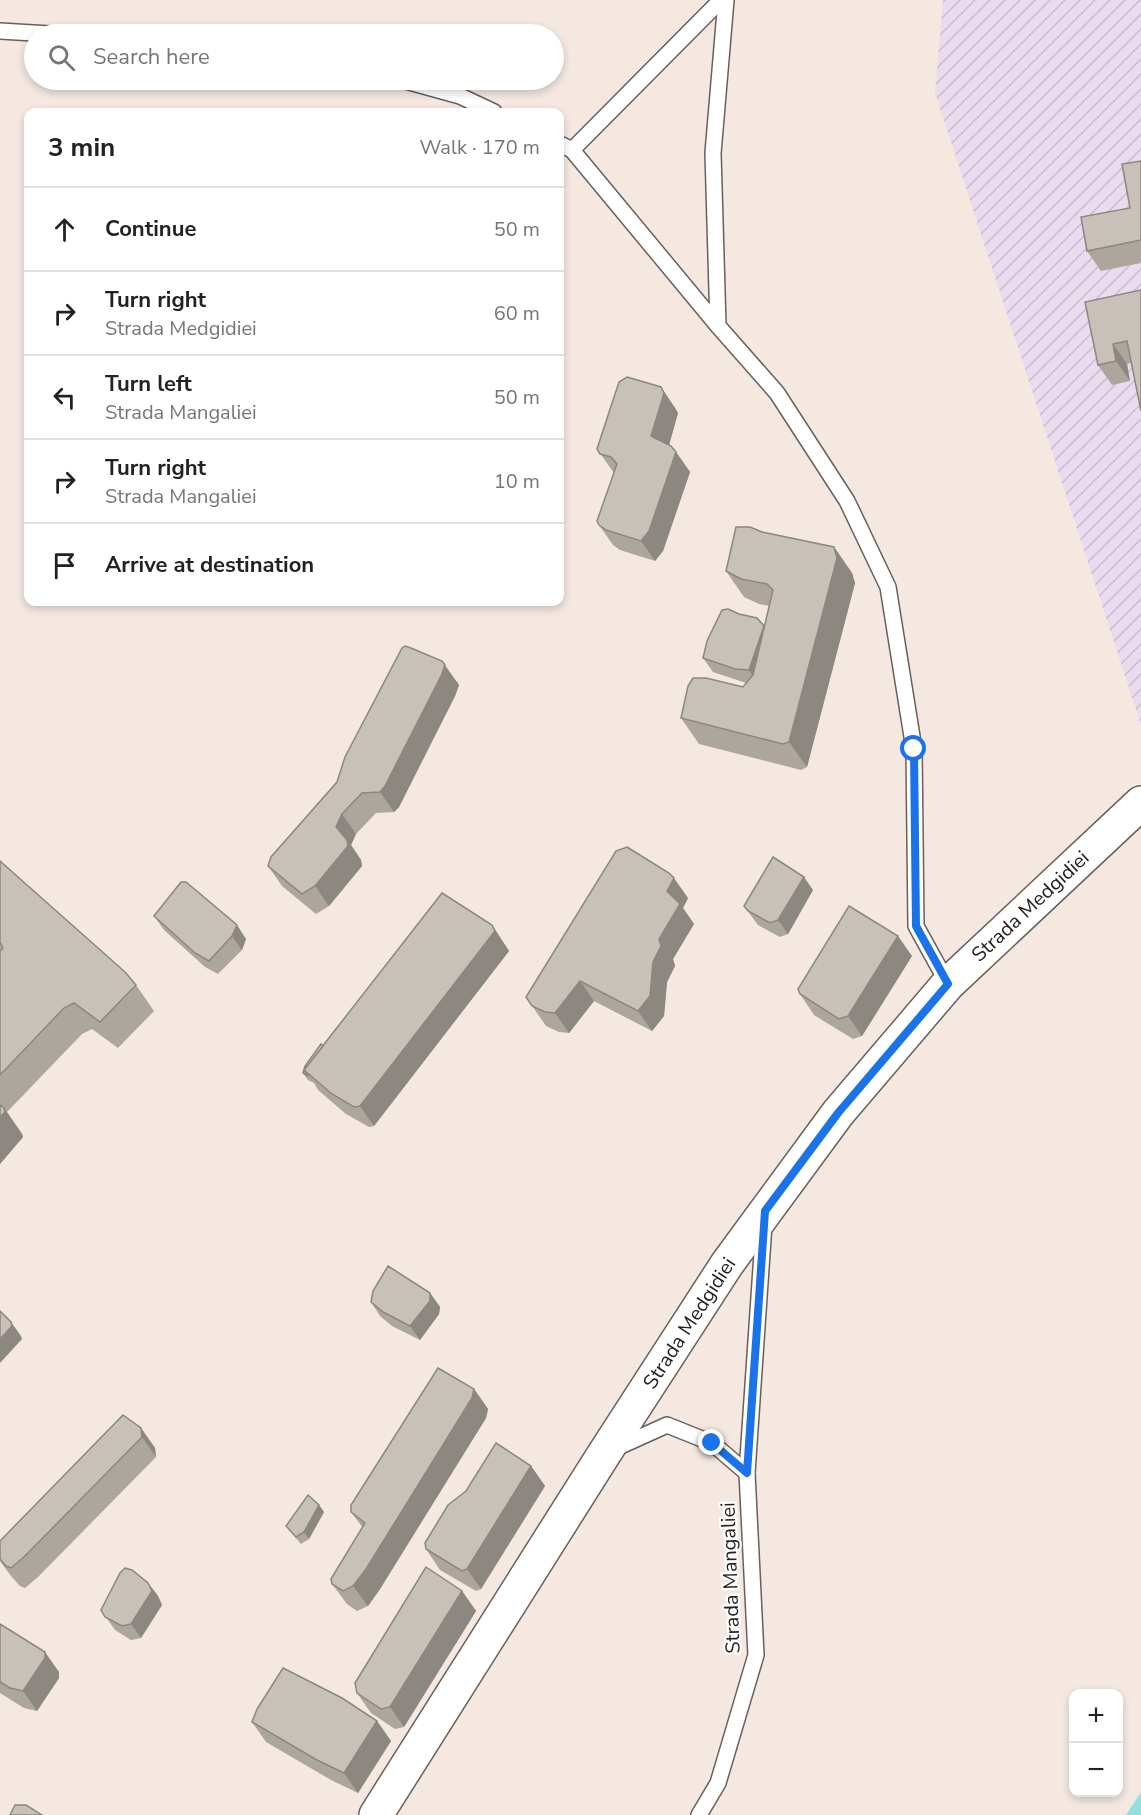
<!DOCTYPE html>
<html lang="en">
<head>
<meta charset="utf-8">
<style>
  body { margin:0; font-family:"Nunito Sans",sans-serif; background:#f6f6f6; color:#222 }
  .controls { position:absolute; right:18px; bottom:18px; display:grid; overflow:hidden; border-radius:12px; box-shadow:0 3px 9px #0003 }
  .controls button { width:54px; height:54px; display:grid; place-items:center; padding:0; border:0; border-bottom:2px solid #e0e0e0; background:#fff; color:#222; font:30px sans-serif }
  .stop { position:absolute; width:18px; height:18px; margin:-14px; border:4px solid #1a73e8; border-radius:50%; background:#fff }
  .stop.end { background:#1a73e8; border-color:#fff; box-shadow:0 2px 6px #0008 }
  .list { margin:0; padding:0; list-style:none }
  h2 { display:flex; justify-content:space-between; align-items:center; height:78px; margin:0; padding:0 24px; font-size:26px }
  h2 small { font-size:20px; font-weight:400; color:#767676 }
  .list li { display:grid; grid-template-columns:39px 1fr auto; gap:18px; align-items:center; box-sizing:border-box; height:84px; padding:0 24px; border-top:2px solid #e0e0e0 }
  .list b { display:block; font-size:22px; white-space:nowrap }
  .list p { margin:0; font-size:20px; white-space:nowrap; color:#767676 }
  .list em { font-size:20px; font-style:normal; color:#767676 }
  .icon { flex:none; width:33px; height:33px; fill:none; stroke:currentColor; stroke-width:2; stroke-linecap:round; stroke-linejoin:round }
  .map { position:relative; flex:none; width:1141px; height:1815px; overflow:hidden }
  .search { position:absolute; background:#fff; box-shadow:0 3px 9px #0003; left:24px; top:24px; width:540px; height:66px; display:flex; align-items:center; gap:15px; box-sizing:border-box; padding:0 21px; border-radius:33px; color:#767676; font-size:22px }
  .panel { position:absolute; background:#fff; box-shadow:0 3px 9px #0003; left:24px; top:108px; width:540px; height:498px; border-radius:12px }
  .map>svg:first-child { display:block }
  .industrial { fill:url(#industrial-furrows) }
  .water { fill:#92dfe1 }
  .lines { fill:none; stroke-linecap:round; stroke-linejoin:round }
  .service-casing { stroke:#6a605a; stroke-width:18 }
  .secondary-casing { stroke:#6a605a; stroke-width:36 }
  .service { stroke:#fff; stroke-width:15 }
  .secondary { stroke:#fff; stroke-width:33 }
  .wall { fill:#aca69d }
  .shaded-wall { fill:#8c8780 }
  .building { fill:#c8c1b7; stroke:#8c8780; stroke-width:1.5 }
  .route { stroke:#1a73e8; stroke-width:8 }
  .labels { text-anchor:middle; stroke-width:4.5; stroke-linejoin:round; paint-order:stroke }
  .street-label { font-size:20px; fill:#24201d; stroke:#fff }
</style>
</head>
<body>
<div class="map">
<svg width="1141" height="1815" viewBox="0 0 1141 1815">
  <defs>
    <pattern id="industrial-furrows" width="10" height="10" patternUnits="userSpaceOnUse" patternTransform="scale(1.5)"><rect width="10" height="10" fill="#eadbee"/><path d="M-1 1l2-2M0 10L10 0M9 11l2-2" fill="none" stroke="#c9bccc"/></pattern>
  </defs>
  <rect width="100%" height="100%" fill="#f4e8e1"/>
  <polygon class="industrial" points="943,0 1141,0 1141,725 935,93"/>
  <polygon class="water" points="1141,1792 1141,1815 1126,1815"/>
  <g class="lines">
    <g class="service-casing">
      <g id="service">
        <polyline points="726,0 713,153 718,326 777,393 847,501 888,587 914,749 916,926 948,984"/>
        <polyline points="0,31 50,34"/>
        <polyline points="402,80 460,96 494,112"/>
        <polyline points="560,144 572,150 718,326"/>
        <polyline points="572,150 721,0"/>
        <polyline points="614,1449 667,1425 712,1443 747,1473"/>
        <polyline points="699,1815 718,1783 756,1655 747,1473 764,1224"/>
      </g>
    </g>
    <g class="secondary-casing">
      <polyline id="secondary" points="376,1815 604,1454 727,1264 838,1113 948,984 1141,803"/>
    </g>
    <use href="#service" class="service"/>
    <use href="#secondary" class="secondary"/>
  </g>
  <g class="wall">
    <polygon points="1141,161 1141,263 1101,271 1087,251 1130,208"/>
    <polygon points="1141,290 1131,363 1127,364 1130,381 1112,385 1098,365"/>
    <polygon points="661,387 675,408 678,413 669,445 676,452 690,472 663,551 655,561 620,550 613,545 599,525 614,473 597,449"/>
    <polygon points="762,532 834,547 852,573 855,583 807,767 801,770 699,744 681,718 743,687 746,683 713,672 703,658 764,626 769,606 759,604 744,597 726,571"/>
    <polygon points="457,681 459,685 455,696 399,807 394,812 376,813 356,834 351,845 361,860 362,866 329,906 316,914 282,886 268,866"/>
    <polygon points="0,861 136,985 154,1011 118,1048 92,1029 82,1034 7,1112 22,1134 23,1137 0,1164"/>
    <polygon points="813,890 788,934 780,937 758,925 744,906"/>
    <polygon points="688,898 683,908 694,924 673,959 675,966 667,982 664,1016 652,1031 594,1001 569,1033 559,1032 546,1026 526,997"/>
    <polygon points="154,916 246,939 242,950 218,974 205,967 164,930"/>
    <polygon points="492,925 509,951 374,1126 369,1127 346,1114 318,1090 314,1083 308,1080 303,1073 323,1046"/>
    <polygon points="912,956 862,1036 853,1039 814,1015 800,994"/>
    <polygon points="430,1293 440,1307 439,1314 420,1340 392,1326 380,1316 371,1302"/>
    <polygon points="474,1389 488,1409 486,1418 380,1589 368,1606 357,1611 347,1604 332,1584 363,1528 351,1512"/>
    <polygon points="141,1428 155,1448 156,1457 38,1577 25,1588 20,1586 11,1576 0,1561 0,1541"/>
    <polygon points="531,1466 545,1486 481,1589 476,1591 440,1570 426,1549"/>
    <polygon points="319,1505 324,1512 309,1539 301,1544 286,1526"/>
    <polygon points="148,1583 158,1596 162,1605 141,1638 131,1640 115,1630 101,1610"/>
    <polygon points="462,1591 476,1611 404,1727 395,1729 371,1713 357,1693"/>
    <polygon points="0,1624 59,1672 59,1678 37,1711 24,1708 0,1693"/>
    <polygon points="377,1721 391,1741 358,1793 331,1780 266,1742 252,1722"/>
  </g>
  <g class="shaded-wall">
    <polygon points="1113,344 1127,364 1130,381 1116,361"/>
    <polygon points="661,387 675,408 678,413 666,456 651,436"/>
    <polygon points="676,452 690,472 663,551 655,561 641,541"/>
    <polygon points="834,547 852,573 855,583 807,767 789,742"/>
    <polygon points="764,626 759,684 749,670"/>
    <polygon points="442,661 459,685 455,696 399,807 394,812 380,792"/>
    <polygon points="342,814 356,834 351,845 361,860 362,866 329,906 315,886 336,827"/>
    <polygon points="804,877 813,890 788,934 778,920"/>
    <polygon points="674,878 688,898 683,908 694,924 673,959 675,966 667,982 664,1016 652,1031 638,1011 653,962 659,939 667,891"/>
    <polygon points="237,925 246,939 242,950 232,936"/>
    <polygon points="492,925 509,951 374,1126 360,1106"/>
    <polygon points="898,936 912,956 862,1036 848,1016"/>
    <polygon points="580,981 594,1001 569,1033 555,1013"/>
    <polygon points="0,1104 5,1111 4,1108 22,1134 23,1137 0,1164"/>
    <polygon points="430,1293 440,1307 439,1314 420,1340 410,1326"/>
    <polygon points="11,1322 21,1336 22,1339 0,1363 0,1339"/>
    <polygon points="474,1389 488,1409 486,1418 380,1589 368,1606 353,1586"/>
    <polygon points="141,1428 155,1448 156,1457 142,1437"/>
    <polygon points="531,1466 545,1486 481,1589 467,1569"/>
    <polygon points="319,1505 324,1512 309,1539 304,1532"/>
    <polygon points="148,1583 158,1596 162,1605 141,1638 131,1624"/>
    <polygon points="462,1591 476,1611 404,1727 390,1707"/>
    <polygon points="45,1652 59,1672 59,1678 37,1711 23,1691"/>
    <polygon points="377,1721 391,1741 358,1793 344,1773"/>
  </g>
  <g class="building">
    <polygon points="1141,161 1141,240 1087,251 1081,217 1130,208 1122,164"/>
    <polygon points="1141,290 1141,411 1127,341 1113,344 1116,361 1098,365 1085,302"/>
    <polygon points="627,377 661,387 664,393 651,436 671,446 676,452 649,531 641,541 606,530 599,525 597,521 617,464 611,457 600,454 597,449 619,382"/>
    <polygon points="736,527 750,527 762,532 834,547 837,558 789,742 783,744 681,718 688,686 693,678 706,678 743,687 753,675 773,590 767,584 741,579 726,571"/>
    <polygon points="728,609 739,614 757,618 764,626 749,670 735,669 703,658 707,641 722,610"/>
    <polygon points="405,646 411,648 442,661 445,665 441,676 385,786 380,792 362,793 342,814 336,827 347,840 348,846 315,886 302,894 268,866 271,857 337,782 345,757 402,648"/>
    <polygon points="627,847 669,873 674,878 667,891 680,904 659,939 661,946 653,962 650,996 638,1011 580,981 555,1013 545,1012 532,1006 526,997 616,851"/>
    <polygon points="773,857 804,877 778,920 770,923 748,911 744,906"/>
    <polygon points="0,861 125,972 136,985 100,1022 74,1003 64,1008 0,1075 0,951 3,948 0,942"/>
    <polygon points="181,882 186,882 237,925 232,936 209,961 195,953 154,916"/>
    <polygon points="442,893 492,925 495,931 360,1106 354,1107 332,1094 304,1070"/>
    <polygon points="849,906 898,936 848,1016 839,1019 800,994 798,989"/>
    <polygon points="321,1044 323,1046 304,1070 308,1076 303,1073 305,1066"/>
    <polygon points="0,1105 4,1108 5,1112 0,1117"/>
    <polygon points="388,1266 430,1293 430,1301 410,1326 383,1312 371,1302 373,1291"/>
    <polygon points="0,1311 11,1322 12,1326 0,1339"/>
    <polygon points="438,1368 474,1389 472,1398 366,1569 353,1586 343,1591 332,1584 331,1579 365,1523 351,1512 351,1505"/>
    <polygon points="123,1415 141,1428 142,1437 24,1557 11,1568 6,1566 0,1559 0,1541"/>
    <polygon points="496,1443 531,1466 467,1569 462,1571 426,1549 425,1543 448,1505 466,1491"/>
    <polygon points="308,1495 319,1505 304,1532 296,1537 286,1526"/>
    <polygon points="426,1567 462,1591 390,1707 381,1709 357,1693 355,1683"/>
    <polygon points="125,1568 132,1570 148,1583 152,1591 131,1624 122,1626 105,1617 101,1610 120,1573"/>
    <polygon points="0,1624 45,1652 45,1658 23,1691 10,1688 0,1682"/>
    <polygon points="283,1668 342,1698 377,1721 344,1773 317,1760 252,1722 257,1709"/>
    <polygon points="15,1805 26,1805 42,1815 10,1815"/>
  </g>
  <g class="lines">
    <polyline class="route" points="712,1443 747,1473 765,1211 838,1113 948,984 916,926 914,749"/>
  </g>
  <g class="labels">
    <g class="street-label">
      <text transform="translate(1030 906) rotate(-43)" y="7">Strada Medgidiei</text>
      <text transform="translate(689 1323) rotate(-57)" y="7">Strada Medgidiei</text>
      <text transform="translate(730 1578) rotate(-92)" y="7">Strada Mangaliei</text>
    </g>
  </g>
</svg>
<div class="controls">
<button>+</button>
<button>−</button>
</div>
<div class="stop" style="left:914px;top:749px"></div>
<div class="stop end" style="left:712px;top:1443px"></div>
<div class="search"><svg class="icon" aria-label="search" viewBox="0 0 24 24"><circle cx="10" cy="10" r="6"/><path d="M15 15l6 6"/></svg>Search here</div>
<section class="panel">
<h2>3 min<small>Walk · 170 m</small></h2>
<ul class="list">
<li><svg class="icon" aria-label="ahead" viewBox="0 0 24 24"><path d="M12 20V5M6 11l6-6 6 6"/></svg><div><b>Continue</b></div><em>50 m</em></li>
<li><svg class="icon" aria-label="right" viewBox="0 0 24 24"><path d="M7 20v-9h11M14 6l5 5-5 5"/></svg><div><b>Turn right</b><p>Strada Medgidiei</p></div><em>60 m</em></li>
<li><svg class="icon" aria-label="left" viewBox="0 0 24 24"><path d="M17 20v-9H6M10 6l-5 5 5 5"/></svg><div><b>Turn left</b><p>Strada Mangaliei</p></div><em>50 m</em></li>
<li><svg class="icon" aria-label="right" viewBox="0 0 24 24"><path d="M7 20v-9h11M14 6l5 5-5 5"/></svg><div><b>Turn right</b><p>Strada Mangaliei</p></div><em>10 m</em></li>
<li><svg class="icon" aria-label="arrive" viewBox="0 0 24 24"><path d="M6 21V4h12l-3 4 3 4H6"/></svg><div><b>Arrive at destination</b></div></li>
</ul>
</section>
</div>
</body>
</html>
